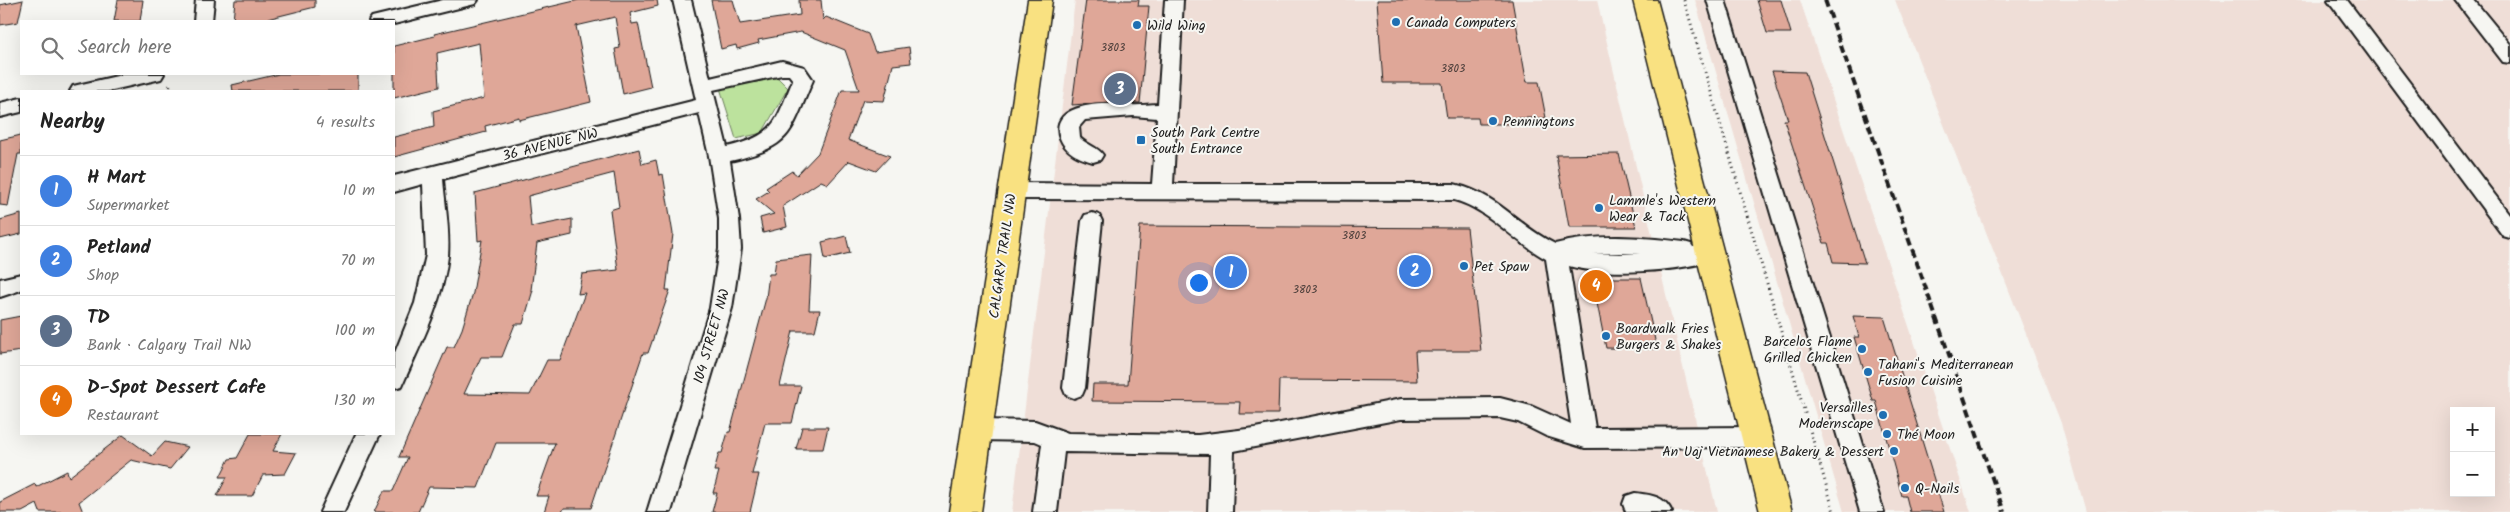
<!DOCTYPE html>
<html lang="en">
<head>
<meta charset="utf-8">
<style>
  body { margin:0; font-family:Kalam,sans-serif; background:#f6f6f6; color:#222 }
  .controls { position:absolute; right:15px; bottom:15px; display:grid; overflow:hidden; border-radius:0px; box-shadow:0 5px 20px #0002 }
  .controls button { width:45px; height:45px; display:grid; place-items:center; padding:0; border:0; border-bottom:1px solid #e0e0e0; background:#fff; color:#222; font:25px sans-serif }
  .you { position:absolute; left:1198px; top:282px; width:18px; height:18px; margin:-12px; border:4px solid #fff; border-radius:50%; background:#1a73e8; box-shadow:0 0 0 8px #1a73e833 }
  .badge { display:grid; place-items:center; width:32px; height:32px; border-radius:50%; background:#1f6fb2; color:#fff; font-size:16px; font-weight:700 }
  .pin { position:absolute; translate:-50% -50%; border:2px solid #fff; box-shadow:0 1px 5px #0006 }
  .list { margin:0; padding:0; list-style:none }
  h2 { display:flex; justify-content:space-between; align-items:center; height:65px; margin:0; padding:0 20px; font-size:21px }
  h2 small { font-size:16px; font-weight:400; color:#767676 }
  .list li { display:grid; grid-template-columns:32px 1fr auto; gap:15px; align-items:center; box-sizing:border-box; height:70px; padding:0 20px; border-top:1px solid #e0e0e0 }
  .list b { display:block; font-size:19px; white-space:nowrap }
  .list p { margin:0; font-size:16px; white-space:nowrap; color:#767676 }
  .list em { font-size:16px; font-style:normal; color:#767676 }
  .icon { flex:none; width:28px; height:28px; fill:none; stroke:currentColor; stroke-width:2; stroke-linecap:round; stroke-linejoin:round }
  .map { position:relative; flex:none; width:2510px; height:512px; overflow:hidden }
  .search { position:absolute; background:#fff; box-shadow:0 5px 20px #0002; left:20px; top:20px; width:375px; height:55px; display:flex; align-items:center; gap:12px; box-sizing:border-box; padding:0 18px; border-radius:0px; color:#767676; font-size:19px }
  .panel { position:absolute; background:#fff; box-shadow:0 5px 20px #0002; left:20px; top:90px; width:375px; height:345px; border-radius:0px }
  .map>svg:first-child { display:block }
  .built { fill:#efded7; fill-rule:evenodd }
  .green { fill:#bce29d; stroke:#6c7f5c }
  .building { fill:#dfa798; stroke:#1c1c1c; fill-rule:evenodd }
  .lines { fill:none; stroke-linecap:round; stroke-linejoin:round }
  .minor-casing { stroke:#1c1c1c; stroke-width:4 }
  .highway-casing { stroke:#1c1c1c; stroke-width:3 }
  .path { stroke:#1c1c1c; stroke-width:3; stroke-dasharray:1 4; stroke-linecap:butt }
  .minor { fill:#f6f6f2; fill-rule:evenodd }
  .highway { fill:#f9e181; fill-rule:evenodd }
  .rail { stroke:#1c1c1c; stroke-width:4; stroke-dasharray:8 4; stroke-linecap:butt }
  .poi-dot { fill:#1f6fb2; stroke:#f6f6f2; stroke-width:2 }
  .labels { text-anchor:middle; stroke-width:4; stroke-linejoin:round; paint-order:stroke }
  .number-label { font-size:11px; fill:#4d3f3b }
  .poi-label { font-size:14px; fill:#1c1c1c; stroke:#f6f6f2; text-anchor:start }
  .street-label { font-size:14px; fill:#1c1c1c; stroke:#f6f6f2 }
</style>
</head>
<body>
<div class="map">
<svg width="2510" height="512" viewBox="0 0 2510 512">
  <rect width="100%" height="100%" fill="#f6f6f2"/>
  <filter id="ink" filterUnits="userSpaceOnUse"><feTurbulence type="fractalNoise" baseFrequency=".02" numOctaves="2"/><feDisplacementMap in="SourceGraphic" scale="10" xChannelSelector="R" yChannelSelector="G"/><feConvolveMatrix kernelMatrix="1 2 1 2 8 2 1 2 1" color-interpolation-filters="sRGB"/></filter>
  <g filter="url(#ink)">
    <g class="built">
      <polygon points="1075,0 1597,0 1717,512 1012,512"/>
      <polygon points="1695,0 1800,0 1971,512 1844,512"/>
      <path d="M1895,0H2510V512H2086L2061,423ZM2454,411H2491V493H2454Z"/>
    </g>
    <polygon class="green" points="777,77 788,88 762,133 736,139 720,88"/>
    <g class="building">
      <polygon points="23,0 18,22 0,25 0,5"/>
      <polygon points="118,0 143,0 140,21 114,21"/>
      <polygon points="235,0 315,0 315,7 259,21 233,21"/>
      <polygon points="579,0 657,0 658,6 630,13 632,24 638,23 651,87 623,94 615,49 620,48 615,17 576,26 591,102 519,120 519,117 485,126 486,132 394,157 394,137 434,127 433,111 484,98 479,43 437,53 439,87 394,98 394,46 435,36 434,34"/>
      <polygon points="711,0 733,0 740,24 800,15 799,0 821,0 823,20 826,17 868,34 875,52 909,47 911,63 893,65 884,101 863,100 848,140 890,156 876,171 849,161 828,184 821,181 783,206 787,227 763,233 760,218 774,214 756,199 769,191 766,188 792,171 797,175 818,153 842,90 859,90 845,50 801,32 758,40 759,43 737,49 736,45 721,49"/>
      <polygon points="1086,0 1139,0 1138,6 1149,6 1140,103 1110,102 1072,105"/>
      <polygon points="1377,0 1512,0 1526,79 1527,82 1539,82 1546,118 1508,118 1509,124 1479,124 1478,118 1447,118 1442,83 1383,83"/>
      <polygon points="1757,0 1781,0 1791,33 1767,33"/>
      <polygon points="1772,71 1805,72 1865,263 1833,262 1828,243 1824,243 1784,120 1788,120"/>
      <polygon points="279,74 358,74 358,91 233,91 232,85"/>
      <polygon points="21,135 21,154 18,154 8,206 0,205 0,140"/>
      <path d="M639,149L642,164L656,160L659,175L663,174L673,234L666,290H670L648,353H643L591,508H564L562,512H544L549,496H536L555,443H496L478,488L429,487L418,512H374L384,491H393L408,457H399L447,347H454L462,329L473,293L482,240L478,241L475,193ZM614,173L619,207L610,210L618,270L582,274L578,294L585,293L560,360H547L530,395L464,394L481,357H502L515,324H523L533,290H531L537,243L572,235V219L531,227L528,196Z"/>
      <polygon points="1619,154 1636,227 1569,227 1556,155"/>
      <polygon points="21,214 21,234 0,239 0,220"/>
      <polygon points="1140,226 1467,228 1481,351 1415,351 1417,381 1279,380 1278,414 1239,414 1240,402 1092,401 1093,384 1128,384"/>
      <polygon points="846,236 850,253 825,259 822,242"/>
      <polygon points="812,255 809,310 820,310 815,331 793,331 780,386 801,386 792,423 765,423 752,474 759,474 750,512 712,512 717,493 713,493 719,471 714,471 719,453 722,453 728,432 730,432 766,298 769,274 774,274 776,259"/>
      <polygon points="1592,278 1641,278 1657,349 1606,348"/>
      <polygon points="21,316 21,351 0,354 0,320"/>
      <polygon points="1853,316 1884,317 1944,512 1910,512 1906,496 1902,496 1876,401 1873,401 1854,337 1859,337"/>
      <polygon points="802,427 828,427 823,449 796,449"/>
      <polygon points="250,434 282,434 273,451 296,453 285,474 263,475 252,496 217,496 227,477 220,477 229,459 237,458"/>
      <polygon points="123,435 152,456 165,442 188,447 170,469 131,460 79,502 83,512 40,512 37,504 22,512 0,512 0,502 35,484 36,487 67,471 69,477"/>
    </g>
    <g class="lines">
      <g class="minor-casing">
        <g id="minor">
          <polygon points="196,0 214,0 212,21 194,21"/>
          <polygon points="443,0 478,0 475,4 394,24 394,21 369,21 372,17"/>
          <path d="M673,0H691L710,78L782,61L804,67L813,80C789,135 793,146 730,161L739,219L741,249L732,308L671,512H647L710,308L719,249V219L709,156L699,113L443,179C445,204 450,230 448,256C443,299 423,340 405,379L402,386L394,388V355L415,303L426,255L423,184L394,192V176L696,100ZM782,75H789L793,80C775,123 776,135 727,147L713,90Z"/>
          <path d="M1165,0H1183L1173,184H1454C1500,195 1516,225 1555,244C1598,233 1641,237 1684,242L1691,244L1693,247L1710,245L1718,247L1721,253L1718,259C1680,271 1607,277 1569,266L1595,428L1758,427L1766,430L1770,437L1766,444L1758,447L1585,448L1546,436L1518,422L1500,418L1401,419L1234,451L1232,512H1208L1210,454L1064,452L1057,512H1033L1042,444L1035,441L977,440L969,437L965,430L969,423L977,420L1035,421L1068,433L1198,435L1255,428L1401,399L1500,398L1531,406L1571,424L1546,259C1514,242 1487,208 1454,200L1012,199L1005,196L1002,191L1005,186L1012,183L1152,184L1157,118L1133,116L1085,120L1079,127L1080,138C1087,145 1098,147 1103,155L1100,160L1093,162C1079,158 1066,153 1060,138C1047,101 1111,102 1131,105C1139,106 1149,104 1158,104ZM1620,253L1640,254H1593Z"/>
          <polygon points="1707,0 1725,0 1884,512 1860,512"/>
          <polygon points="2328,0 2347,0 2510,215 2510,238 2503,236"/>
          <polygon points="2455,0 2474,0 2510,44 2510,63 2503,62"/>
          <polygon points="126,74 164,74 161,79 108,91 70,91 73,86"/>
          <polygon points="21,98 21,112 0,117 0,103"/>
          <polygon points="1092,213 1099,215 1102,221 1085,388 1082,395 1074,398 1066,395 1063,388 1082,221 1085,215"/>
          <polygon points="21,274 21,290 0,297 0,279"/>
          <polygon points="356,434 380,434 344,512 320,512"/>
          <path d="M1635,493C1651,495 1665,496 1672,512H1626L1623,504L1626,496Z"/>
        </g>
      </g>
      <g class="highway-casing">
        <g id="highway">
          <polygon points="1028,0 1052,0 981,512 949,512"/>
          <polygon points="1633,0 1657,0 1792,512 1760,512"/>
        </g>
      </g>
      <g class="path">
        <polyline points="1684,0 1834,512"/>
        <polyline points="169,91 170,83"/>
      </g>
      <use href="#minor" class="minor"/>
      <use href="#highway" class="highway"/>
      <polyline class="rail" points="1825,0 2004,512"/>
    </g>
  </g>
  <g class="poi-dot">
    <circle cx="1396" cy="22" r="5"/>
    <circle cx="1137" cy="25" r="5"/>
    <circle cx="1493" cy="121" r="5"/>
    <rect x="1136" y="135" width="10" height="10" rx="2.5"/>
    <circle cx="1599" cy="208" r="5"/>
    <circle cx="1464" cy="266" r="5"/>
    <circle cx="1606" cy="336" r="5"/>
    <circle cx="1862" cy="349" r="5"/>
    <circle cx="1868" cy="372" r="5"/>
    <circle cx="1883" cy="415" r="5"/>
    <circle cx="1887" cy="434" r="5"/>
    <circle cx="1894" cy="451" r="5"/>
    <circle cx="1905" cy="488" r="5"/>
  </g>
  <g class="labels">
    <g class="number-label">
      <text x="1113" y="51">3803</text>
      <text x="1453" y="72">3803</text>
      <text x="1354" y="239">3803</text>
      <text x="1305" y="293">3803</text>
    </g>
    <g class="poi-label">
      <text x="1406" y="27">Canada Computers</text>
      <text x="1147" y="30">Wild Wing</text>
      <text x="1503" y="126">Penningtons</text>
      <text x="1151" y="137">South Park Centre<tspan x="1151" dy="16">South Entrance</tspan></text>
      <text x="1609" y="205">Lammle's Western<tspan x="1609" dy="16">Wear &amp; Tack</tspan></text>
      <text x="1474" y="271">Pet Spaw</text>
      <text x="1616" y="333">Boardwalk Fries<tspan x="1616" dy="16">Burgers &amp; Shakes</tspan></text>
      <text x="1852" y="346" text-anchor="end">Barcelos Flame<tspan x="1852" dy="16">Grilled Chicken</tspan></text>
      <text x="1878" y="369">Tahani's Mediterranean<tspan x="1878" dy="16">Fusion Cuisine</tspan></text>
      <text x="1873" y="412" text-anchor="end">Versailles<tspan x="1873" dy="16">Modernscape</tspan></text>
      <text x="1897" y="439">Thé Moon</text>
      <text x="1884" y="456" text-anchor="end">An Uaj Vietnamese Bakery &amp; Dessert</text>
      <text x="1915" y="493">Q-Nails</text>
    </g>
    <g class="street-label">
      <text transform="translate(550 144) rotate(-14)" y="5">36 AVENUE NW</text>
      <text transform="translate(1002 256) rotate(-82)" y="5">CALGARY TRAIL NW</text>
      <text transform="translate(711 336) rotate(-74)" y="5">104 STREET NW</text>
    </g>
  </g>
</svg>
<div class="controls">
<button>+</button>
<button>−</button>
</div>
<div class="you"></div>
<div class="pin badge" style="left:1231px;top:272px;background:#3f7fe0">1</div>
<div class="pin badge" style="left:1415px;top:271px;background:#3f7fe0">2</div>
<div class="pin badge" style="left:1120px;top:89px;background:#5c6f8a">3</div>
<div class="pin badge" style="left:1596px;top:286px;background:#e8710a">4</div>
<div class="search"><svg class="icon" aria-label="search" viewBox="0 0 24 24"><circle cx="10" cy="10" r="6"/><path d="M15 15l6 6"/></svg>Search here</div>
<section class="panel">
<h2>Nearby<small>4 results</small></h2>
<ul class="list">
<li><span class="badge" style="background:#3f7fe0">1</span><div><b>H Mart</b><p>Supermarket</p></div><em>10 m</em></li>
<li><span class="badge" style="background:#3f7fe0">2</span><div><b>Petland</b><p>Shop</p></div><em>70 m</em></li>
<li><span class="badge" style="background:#5c6f8a">3</span><div><b>TD</b><p>Bank · Calgary Trail NW</p></div><em>100 m</em></li>
<li><span class="badge" style="background:#e8710a">4</span><div><b>D-Spot Dessert Cafe</b><p>Restaurant</p></div><em>130 m</em></li>
</ul>
</section>
</div>
</body>
</html>
